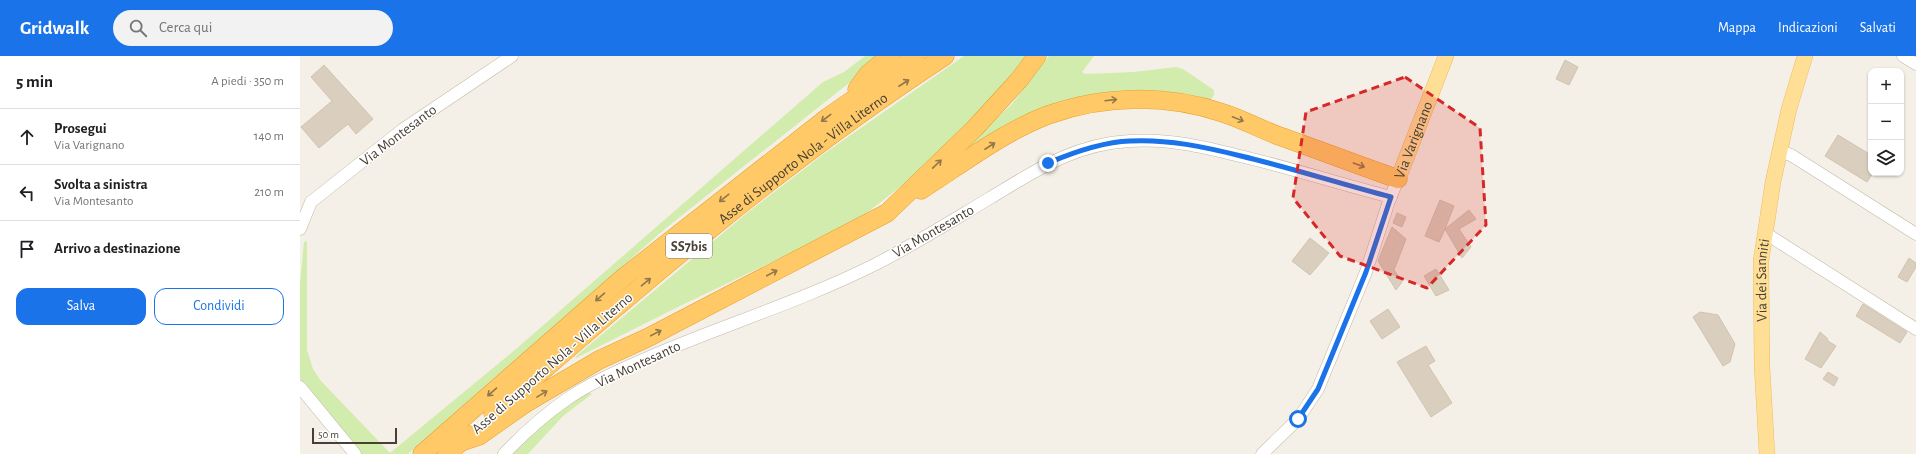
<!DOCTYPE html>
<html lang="it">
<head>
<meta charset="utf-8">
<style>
  body { margin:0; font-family:"Alegreya Sans",sans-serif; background:#f2f2f2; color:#202124 }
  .controls { position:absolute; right:12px; top:12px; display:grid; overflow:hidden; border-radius:8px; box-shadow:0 1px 3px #0004 }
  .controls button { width:36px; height:36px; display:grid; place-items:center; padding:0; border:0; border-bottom:1px solid #e0e0e0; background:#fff; color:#202124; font:20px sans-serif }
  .scale { position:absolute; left:12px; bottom:10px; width:85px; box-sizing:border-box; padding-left:4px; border:2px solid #484035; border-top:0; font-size:11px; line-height:14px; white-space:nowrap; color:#484035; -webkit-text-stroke:3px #fff; paint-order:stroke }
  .stop { position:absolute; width:12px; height:12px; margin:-9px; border:3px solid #1a73e8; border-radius:50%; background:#fff }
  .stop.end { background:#1a73e8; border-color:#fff; box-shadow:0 1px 4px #0008 }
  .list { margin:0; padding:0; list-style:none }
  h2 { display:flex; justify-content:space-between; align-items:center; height:52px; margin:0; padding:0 16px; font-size:17px }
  h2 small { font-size:13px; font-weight:400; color:#757577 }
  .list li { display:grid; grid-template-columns:26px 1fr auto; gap:12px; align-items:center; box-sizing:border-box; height:56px; padding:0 16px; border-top:1px solid #e0e0e0 }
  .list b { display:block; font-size:15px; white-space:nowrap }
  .list p { margin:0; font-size:13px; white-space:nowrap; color:#757577 }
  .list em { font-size:13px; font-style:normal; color:#757577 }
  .actions { display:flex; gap:8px; padding:12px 16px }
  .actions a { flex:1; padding:9px 0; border:1px solid #1a73e8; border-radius:12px; text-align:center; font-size:14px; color:#1a73e8 }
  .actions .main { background:#1a73e8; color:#fff }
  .icon { flex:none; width:22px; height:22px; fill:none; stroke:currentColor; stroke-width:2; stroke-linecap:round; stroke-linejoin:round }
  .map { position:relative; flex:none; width:1616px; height:398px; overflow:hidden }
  header { display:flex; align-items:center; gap:24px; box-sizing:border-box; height:56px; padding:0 20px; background:#1a73e8; color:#fff }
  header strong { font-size:19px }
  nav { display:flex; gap:22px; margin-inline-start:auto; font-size:14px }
  .search { width:280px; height:36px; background:#f2f2f2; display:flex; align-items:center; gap:10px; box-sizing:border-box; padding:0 14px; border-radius:22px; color:#757577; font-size:15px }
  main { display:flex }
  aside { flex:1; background:#fff }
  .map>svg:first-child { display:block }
  .green { fill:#d1ecac }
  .building { fill:#dacebe; stroke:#d2c3ae }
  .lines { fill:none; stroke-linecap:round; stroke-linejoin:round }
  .minor-casing { stroke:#c1b8a8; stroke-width:13 }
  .major-casing { stroke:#edbe5d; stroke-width:16 }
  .highway-casing { stroke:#e99f2c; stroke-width:19 }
  .minor { stroke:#fff; stroke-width:12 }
  .major { stroke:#ffde95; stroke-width:15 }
  .highway { stroke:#ffc967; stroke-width:18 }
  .oneway { stroke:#917749 }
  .route { stroke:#1a73e8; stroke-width:5 }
  .marked { fill:#d62828; fill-opacity:0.2; stroke:#d62828; stroke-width:3; stroke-dasharray:8 5; stroke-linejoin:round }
  .labels { text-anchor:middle; stroke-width:3; stroke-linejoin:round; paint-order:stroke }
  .shield { fill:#fff; stroke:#7f7972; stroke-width:1 }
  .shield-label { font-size:14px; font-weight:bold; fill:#484035 }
  .street-label { font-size:15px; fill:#484035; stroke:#fff }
</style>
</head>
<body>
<header>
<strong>Gridwalk</strong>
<div class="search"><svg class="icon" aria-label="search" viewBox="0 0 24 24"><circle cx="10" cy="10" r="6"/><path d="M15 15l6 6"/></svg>Cerca qui</div>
<nav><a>Mappa</a><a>Indicazioni</a><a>Salvati</a></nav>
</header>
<main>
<aside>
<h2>5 min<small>A piedi · 350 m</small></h2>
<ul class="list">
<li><svg class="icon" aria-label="ahead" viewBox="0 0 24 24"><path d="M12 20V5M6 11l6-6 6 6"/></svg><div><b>Prosegui</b><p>Via Varignano</p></div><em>140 m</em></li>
<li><svg class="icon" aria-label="left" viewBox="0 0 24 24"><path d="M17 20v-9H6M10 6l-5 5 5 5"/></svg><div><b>Svolta a sinistra</b><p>Via Montesanto</p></div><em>210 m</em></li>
<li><svg class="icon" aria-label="arrive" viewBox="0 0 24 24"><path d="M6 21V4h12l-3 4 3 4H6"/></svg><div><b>Arrivo a destinazione</b></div></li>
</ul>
<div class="actions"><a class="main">Salva</a><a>Condividi</a></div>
</aside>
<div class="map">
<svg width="1616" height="398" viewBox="0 0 1616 398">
  <rect width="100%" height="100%" fill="#f5f0e7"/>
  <g class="green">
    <polygon points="565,0 583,0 366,172 108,398 61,398 6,334 0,323 0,228 4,186 7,185 7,294 13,313 21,325 90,397 216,293 523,26 544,16"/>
    <polygon points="664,0 728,0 677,59 619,116 563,160 522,182 384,248 276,302 275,301 447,157 525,97"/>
    <polygon points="749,0 794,0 782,16 785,18 834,16 876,11 883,13 914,34 914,39 910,45 819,39 658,99 712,48"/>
    <polygon points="286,336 292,338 263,360 228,398 207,398 240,367"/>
  </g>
  <g class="building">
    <polygon points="1265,4 1278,11 1269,29 1256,23"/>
    <polygon points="24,9 73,63 56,78 48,68 19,92 1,71 32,45 11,21"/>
    <polygon points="1538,79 1571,99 1571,120 1567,126 1525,100"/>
    <polygon points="1140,144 1154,150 1145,173 1169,154 1176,163 1159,173 1171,191 1162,202 1145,173 1139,186 1125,180"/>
    <polygon points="1097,157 1106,161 1102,171 1093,167"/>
    <polygon points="1092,171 1106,183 1094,214 1102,226 1096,234 1078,205"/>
    <polygon points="1010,182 1029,197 1010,219 992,205"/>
    <polygon points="1609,202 1616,207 1616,211 1607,226 1598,221"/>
    <polygon points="1136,213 1149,234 1136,240 1124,220"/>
    <polygon points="1563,248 1607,276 1600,287 1556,260"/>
    <polygon points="1088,253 1100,271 1082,283 1070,265"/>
    <polygon points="1400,256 1418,259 1435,288 1430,306 1423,310 1393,261"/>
    <polygon points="1520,276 1527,282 1528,285 1536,290 1521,312 1505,303"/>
    <polygon points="1126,290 1135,305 1128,309 1152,347 1131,361 1097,306"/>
    <polygon points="1528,316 1538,322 1534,330 1523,323"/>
  </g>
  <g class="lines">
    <g class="minor-casing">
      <g id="minor">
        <polyline points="1603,0 1616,8"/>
        <polyline points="1479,95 1491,99 1616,178"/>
        <polyline points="0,173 11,146 102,74 212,0"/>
        <polyline points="1465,177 1616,273"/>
        <polyline points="0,331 55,398"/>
        <path d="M204,398C223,378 244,359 267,343C293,325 325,312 354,299C427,268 504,244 576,208C615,188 653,164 690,142C735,115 774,88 829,85C867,82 904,91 940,100C991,112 1040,128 1091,141"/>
        <polyline points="962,398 998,363 1018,333 1066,216 1089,145 1098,123"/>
      </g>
    </g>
    <g class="major-casing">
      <g id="major">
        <path id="s1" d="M1098,123L1146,0"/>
        <path id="s2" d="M1467,398L1462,310L1461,205L1473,126L1489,53L1505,0"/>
      </g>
    </g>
    <g class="highway-casing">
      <g id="highway">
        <polyline points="557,33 568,18 590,0"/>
        <path d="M621,134C662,108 703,76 748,59C805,39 866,38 923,57C942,63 960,73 979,80C1019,94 1058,109 1098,123"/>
        <path id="s3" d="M193,358C338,231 484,105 645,0"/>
        <polyline points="161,386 179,380 226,347 299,304 347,282 587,157 675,72 719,24 737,0"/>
        <polyline points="122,398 324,221 528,61 616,0"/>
        <polyline points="147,398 169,379"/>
      </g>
    </g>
    <use href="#minor" class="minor"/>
    <use href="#major" class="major"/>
    <use href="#highway" class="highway"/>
  </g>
  <defs><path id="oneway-shaft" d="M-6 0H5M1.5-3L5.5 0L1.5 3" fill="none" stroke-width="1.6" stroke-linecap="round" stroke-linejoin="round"/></defs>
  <g class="oneway">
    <use href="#oneway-shaft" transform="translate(604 27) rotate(-33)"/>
    <use href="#oneway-shaft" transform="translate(811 44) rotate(-7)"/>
    <use href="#oneway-shaft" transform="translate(526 62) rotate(143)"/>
    <use href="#oneway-shaft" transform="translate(938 63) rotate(22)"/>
    <use href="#oneway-shaft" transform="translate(690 90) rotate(-33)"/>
    <use href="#oneway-shaft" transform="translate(637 108) rotate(-44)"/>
    <use href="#oneway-shaft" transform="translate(1059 109) rotate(20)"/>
    <use href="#oneway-shaft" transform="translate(424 142) rotate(142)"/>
    <use href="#oneway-shaft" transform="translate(472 217) rotate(-28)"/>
    <use href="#oneway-shaft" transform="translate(346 226) rotate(-40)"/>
    <use href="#oneway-shaft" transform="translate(300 241) rotate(139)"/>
    <use href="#oneway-shaft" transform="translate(356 277) rotate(-28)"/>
    <use href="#oneway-shaft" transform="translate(192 336) rotate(139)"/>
    <use href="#oneway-shaft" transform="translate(242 338) rotate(-31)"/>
  </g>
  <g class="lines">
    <path class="route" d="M748,107C774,96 802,86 830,85C868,83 905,91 941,100C991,112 1041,128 1091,141L1066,216L1018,333L998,363"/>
  </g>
  <path class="marked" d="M1105,21L1180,72L1186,169L1127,232L1040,200L993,142L1006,56Z"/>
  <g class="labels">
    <rect class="shield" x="366" y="178" width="46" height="24" rx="3"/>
    <g class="shield-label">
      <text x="389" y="195">SS7bis</text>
    </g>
    <g class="street-label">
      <text transform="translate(98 79) rotate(-37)" y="5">Via Montesanto</text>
      <text dy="5" stroke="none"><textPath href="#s1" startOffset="42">Via Varignano</textPath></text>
      <text dy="5" stroke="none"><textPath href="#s3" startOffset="402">Asse di Supporto Nola - Villa Literno</textPath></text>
      <text transform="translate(633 175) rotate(-30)" y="5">Via Montesanto</text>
      <text dy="5" stroke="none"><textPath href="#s2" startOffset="174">Via dei Sanniti</textPath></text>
      <text transform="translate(252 307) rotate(-41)" y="5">Asse di Supporto Nola - Villa Literno</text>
      <text transform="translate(338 308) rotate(-25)" y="5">Via Montesanto</text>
    </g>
  </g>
</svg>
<div class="controls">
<button>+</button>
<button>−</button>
<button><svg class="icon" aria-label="layers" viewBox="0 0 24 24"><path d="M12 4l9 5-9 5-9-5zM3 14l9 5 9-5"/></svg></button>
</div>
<div class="scale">50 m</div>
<div class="stop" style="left:998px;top:363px"></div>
<div class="stop end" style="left:748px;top:107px"></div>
</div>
</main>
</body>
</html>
